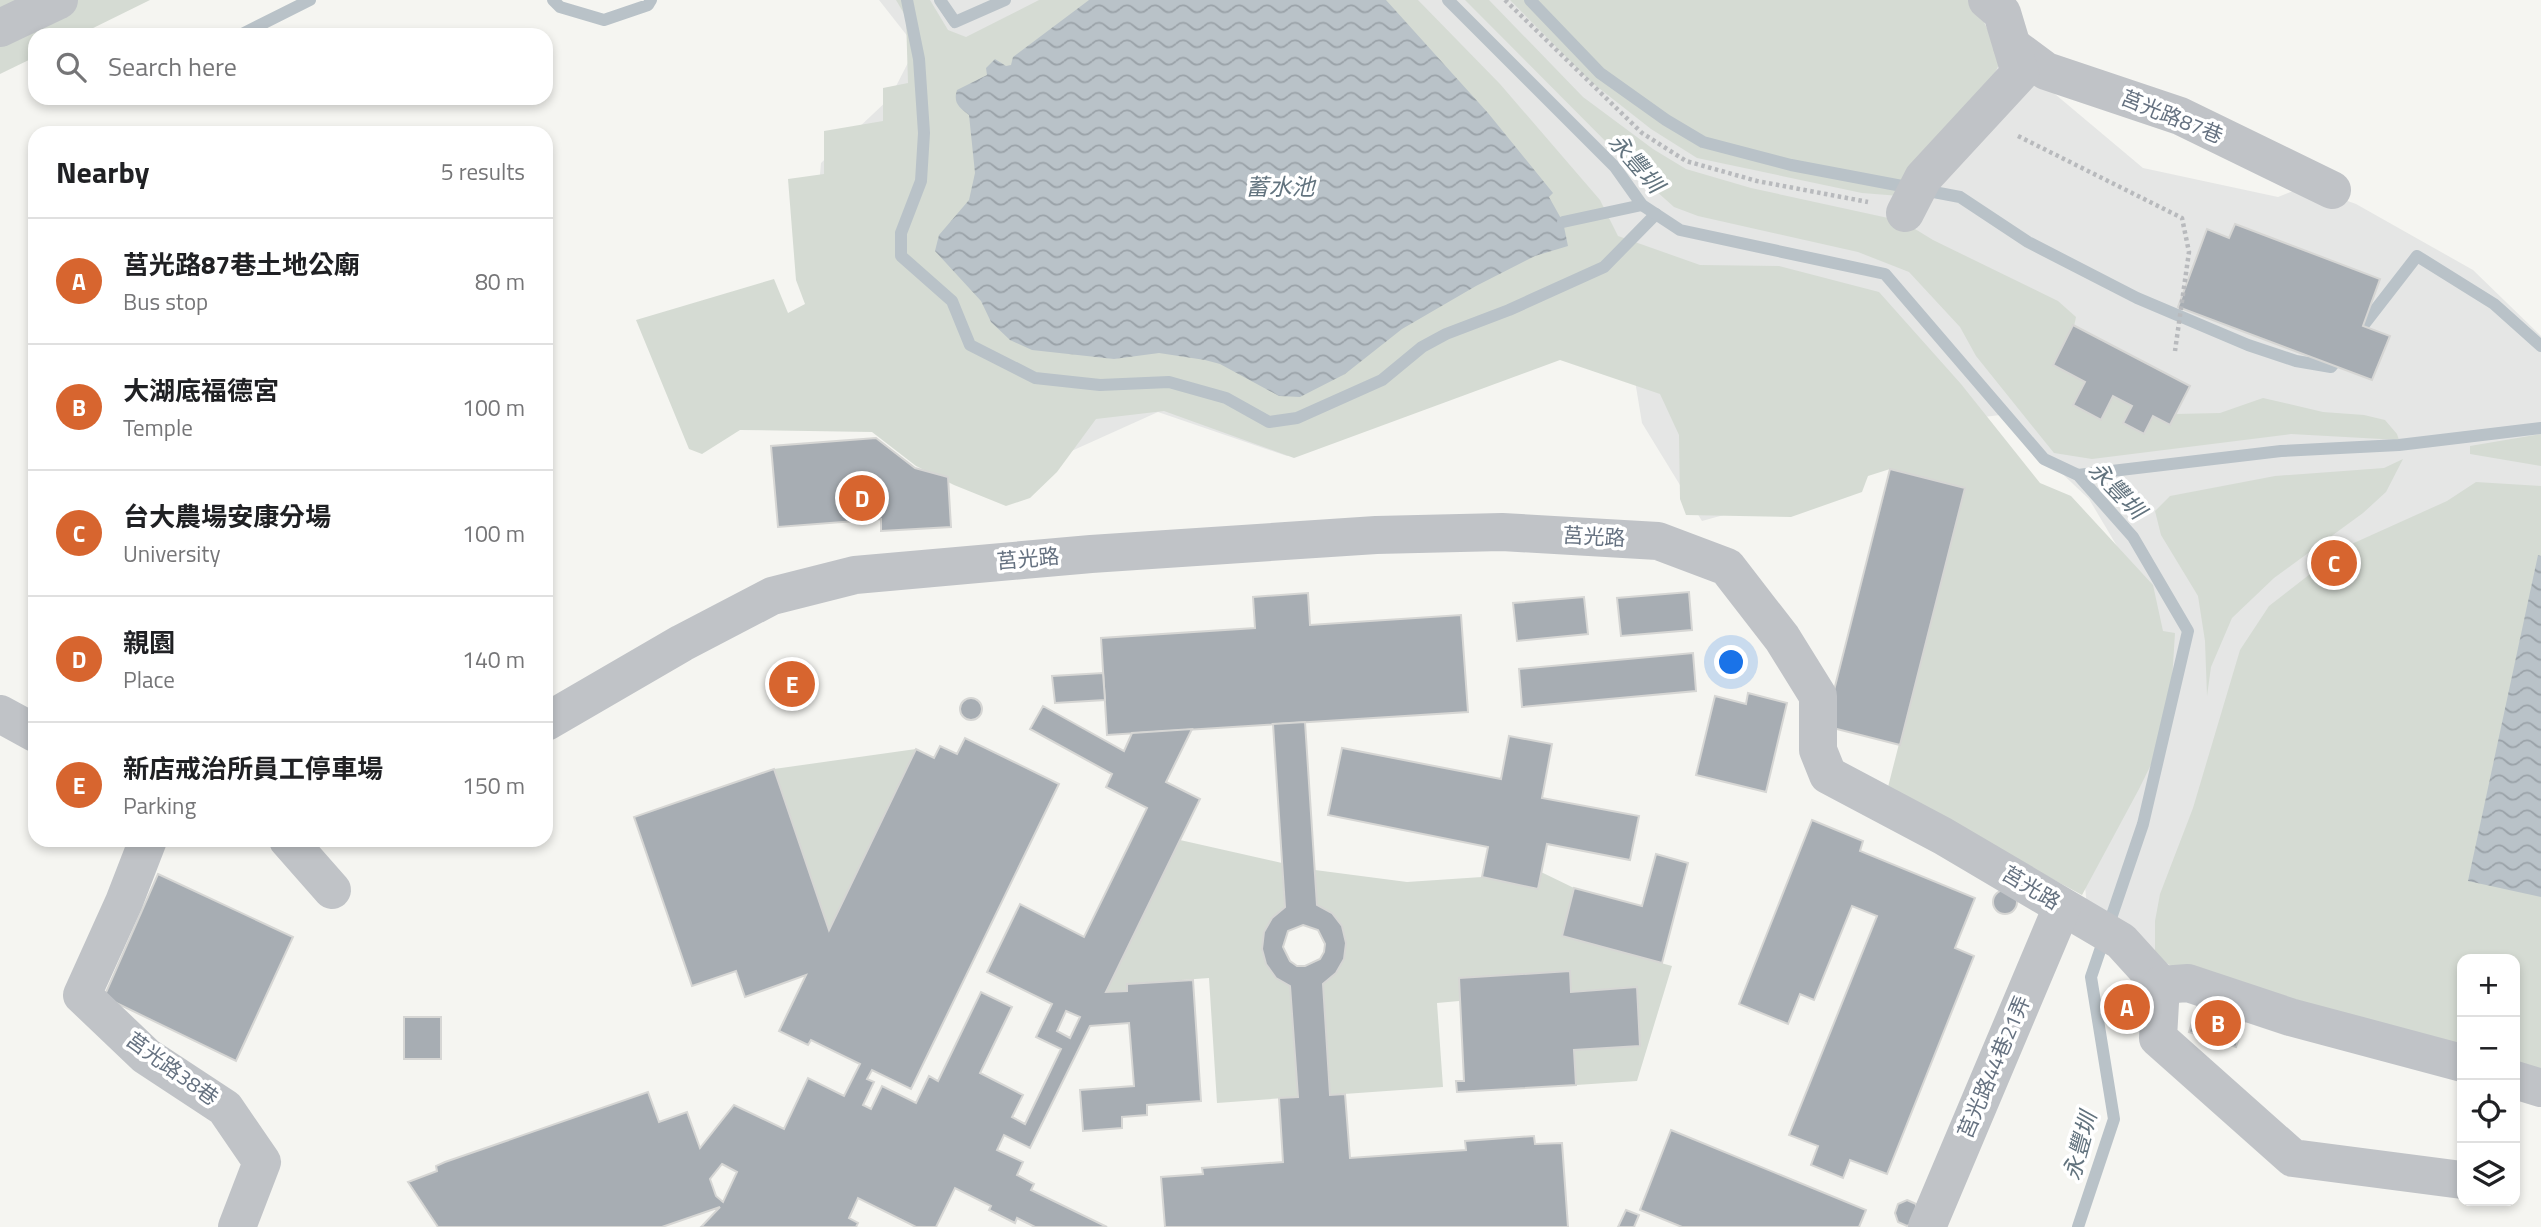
<!DOCTYPE html>
<html lang="en">
<head>
<meta charset="utf-8">
<style>
  body { margin:0; font-family:"Titillium Web","Noto Sans TC",sans-serif; background:#f6f6f6; color:#202124 }
  .controls { position:absolute; right:21px; bottom:21px; display:grid; overflow:hidden; border-radius:14px; box-shadow:0 4px 10px #0003 }
  .controls button { width:63px; height:63px; display:grid; place-items:center; padding:0; border:0; border-bottom:2px solid #e0e0e0; background:#fff; color:#202124; font:35px sans-serif }
  .you { position:absolute; left:1732px; top:663px; width:24px; height:24px; margin:-18px; border:5px solid #fff; border-radius:50%; background:#1a73e8; box-shadow:0 0 0 10px #1a73e833 }
  .badge { display:grid; place-items:center; width:46px; height:46px; border-radius:50%; background:#d7652f; color:#fff; font-size:23px; font-weight:700 }
  .pin { position:absolute; translate:-50% -50%; border:4px solid #fff; box-shadow:0 2px 7px #0006 }
  .list { margin:0; padding:0; list-style:none }
  h2 { display:flex; justify-content:space-between; align-items:center; height:91px; margin:0; padding:0 28px; font-size:30px }
  h2 small { font-size:23px; font-weight:400; color:#757577 }
  .list li { display:grid; grid-template-columns:46px 1fr auto; gap:21px; align-items:center; box-sizing:border-box; height:126px; padding:0 28px; border-top:2px solid #e0e0e0 }
  .list b { display:block; font-size:26px; white-space:nowrap }
  .list p { margin:0; font-size:23px; white-space:nowrap; color:#757577 }
  .list em { font-size:23px; font-style:normal; color:#757577 }
  .icon { flex:none; width:38px; height:38px; fill:none; stroke:currentColor; stroke-width:2; stroke-linecap:round; stroke-linejoin:round }
  .map { position:relative; flex:none; width:2541px; height:1227px; overflow:hidden }
  .search { position:absolute; background:#fff; box-shadow:0 4px 10px #0003; left:28px; top:28px; width:525px; height:77px; display:flex; align-items:center; gap:18px; box-sizing:border-box; padding:0 24px; border-radius:21px; color:#757577; font-size:26px }
  .panel { position:absolute; background:#fff; box-shadow:0 4px 10px #0003; left:28px; top:126px; width:525px; height:721px; border-radius:21px }
  .map>svg:first-child { display:block }
  .built { fill:#e5e6e5 }
  .green { fill:#d5dbd3 }
  .water { fill:url(#water-waves) }
  .lines { fill:none; stroke-linecap:round; stroke-linejoin:round }
  .stream { stroke:#b9c2c8; stroke-width:12 }
  .building { fill:#a7adb3; stroke:#d6d6d4; stroke-width:2; fill-rule:evenodd }
  .path { stroke:#b8babd; stroke-width:4.5; stroke-dasharray:3.5 3.5; stroke-linecap:butt }
  .minor { stroke:#c0c3c7; stroke-width:38 }
  .labels { text-anchor:middle; stroke-width:7; stroke-linejoin:round; paint-order:stroke }
  .street-label { font-size:21px; fill:#667281; stroke:#fff }
  .water-label { font-size:23px; font-style:italic; fill:#62737e; stroke:#fff }
</style>
</head>
<body>
<div class="map">
<svg width="2541" height="1227" viewBox="0 0 2541 1227">
  <defs>
    <pattern id="water-waves" width="16" height="10" patternUnits="userSpaceOnUse" patternTransform="scale(1.75)"><rect width="16" height="10" fill="#b9c2c8"/><path d="M0 5q4-4 8 0t8 0" fill="none" stroke="#9aa2a8"/></pattern>
  </defs>
  <rect width="100%" height="100%" fill="#f5f5f1"/>
  <polygon class="built" points="879,0 1926,0 2024,68 2143,168 2278,197 2306,186 2356,204 2473,270 2541,336 2541,1075 2515,959 2462,959 2212,1004 2089,927 2084,876 2152,605 2089,499 2000,415 1911,426 1800,494 1702,521 1642,423 1625,320 1536,365 1287,456 1158,412 1005,481 808,308 821,163 890,98 916,47"/>
  <g class="green">
    <polygon points="0,0 150,0 79,35 35,35 35,57 0,74"/>
    <polygon points="896,0 930,0 948,30 966,37 1039,0 1418,0 1500,84 1600,200 1618,236 1700,265 1779,266 1879,292 1961,384 2040,483 2071,496 2153,585 2163,631 2175,633 2169,728 2139,789 2082,895 1952,825 1886,795 1964,488 1890,469 1868,476 1862,492 1791,517 1686,515 1680,499 1679,435 1660,394 1560,360 1294,458 1164,411 1096,419 1057,472 1030,498 1006,506 954,485 916,466 872,432 740,430 702,454 689,449 636,320 774,279 788,313 805,304 796,280 788,179 824,174 824,131 883,121 883,88 908,83 906,17"/>
    <polygon points="1465,0 1489,0 1583,97 1653,149 1686,169 1751,188 1902,221 1933,240 2058,301 2076,317 2074,326 2190,386 2176,414 2220,413 2263,398 2323,412 2364,415 2385,420 2397,434 2399,440 2291,434 2092,459 2054,453 1976,356 1960,327 1909,272 1858,252 1698,216 1674,207 1646,182"/>
    <polygon points="1510,0 1973,0 2002,58 1986,92 1900,196 1862,193 1697,158 1651,129 1590,81"/>
    <polygon points="2541,434 2541,466 2470,454 2470,446"/>
    <polygon points="2403,459 2386,492 2363,513 2274,578 2232,618 2211,667 2207,696 2205,641 2198,596 2161,535 2155,511 2170,496 2275,476 2384,468"/>
    <polygon points="2476,482 2541,486 2541,1081 2515,1072 2515,959 2462,959 2462,1055 2194,978 2155,957 2155,921 2160,894 2193,808 2240,650 2269,606 2345,547 2447,501"/>
    <polygon points="916,749 829,930 774,769"/>
    <path d="M1180,840L1282,863L1285,907C1253,933 1255,965 1290,986L1298,1097L1217,1103L1209,978L1127,984V991L1106,992Z"/>
    <path d="M1315,870L1407,882L1482,877L1538,888L1541,872L1574,888L1562,936L1672,966L1637,1081L1576,1085L1574,1050L1640,1046L1637,987L1571,992L1569,971L1459,978V1001L1437,1003L1443,1087L1330,1095L1323,984C1355,958 1354,926 1317,905Z"/>
  </g>
  <g class="water">
    <path d="M1089,0H1386L1488,113L1553,193L1549,197L1563,222L1568,246L1535,256L1476,286L1402,329L1345,374L1300,397L1279,396L1220,364L1205,360L1159,353L1114,359L1032,350L1010,340L991,322L981,301L935,251L939,235L969,200L975,173L969,115C959,107 953,103 957,90L987,75L986,68L995,59L1006,66L1011,65L1013,57Z"/>
    <polygon points="2538,555 2541,556 2541,897 2468,881"/>
  </g>
  <g class="lines">
    <g class="stream">
      <polyline points="553,0 560,7 604,20 648,5 651,0"/>
      <polyline points="907,0 919,59 924,133 921,181 901,233 901,256 952,301 970,345 1035,378 1100,385 1169,382 1226,398 1269,422 1297,418 1382,380 1422,347 1446,334 1509,310 1604,267 1656,214"/>
      <polyline points="940,0 955,22 1005,0"/>
      <polyline points="1448,0 1615,167 1642,205 1680,230 1885,274 2044,459 2078,475 2133,537 2188,631 2143,824 2091,977 2114,1119 2078,1227"/>
      <polyline points="1530,0 1600,73 1666,120 1703,142 1791,165 1960,197 2028,242 2137,298 2248,345 2296,361 2331,367 2342,353"/>
      <polyline points="240,35 310,0"/>
      <polyline points="1563,222 1642,205"/>
      <polyline points="2355,336 2417,256 2494,304 2541,346"/>
      <polyline points="2078,475 2281,451 2399,445 2541,428"/>
    </g>
  </g>
  <g class="building">
    <polygon points="2235,224 2380,279 2363,326 2390,336 2372,380 2178,307 2207,229 2229,238"/>
    <polygon points="2073,325 2190,386 2170,425 2153,416 2144,434 2123,423 2132,406 2113,396 2101,420 2073,405 2085,382 2053,365"/>
    <polygon points="876,438 915,468 948,477 951,527 881,531 881,519 778,527 771,446"/>
    <polygon points="1890,469 1965,488 1900,745 1825,726"/>
    <polygon points="1689,592 1692,630 1621,636 1617,598"/>
    <polygon points="1308,593 1310,625 1461,615 1468,712 1107,735 1101,638 1255,628 1253,597"/>
    <polygon points="1584,597 1588,634 1517,641 1513,603"/>
    <polygon points="1693,653 1696,691 1522,707 1519,669"/>
    <polygon points="1103,673 1105,700 1055,703 1052,676"/>
    <polygon points="1748,693 1787,703 1766,792 1696,775 1715,696 1746,704"/>
    <circle cx="971" cy="709" r="11"/>
    <path d="M1043,706L1124,751L1132,733L1192,729L1166,782L1200,799L1106,992L1127,991V984L1193,980L1201,1101L1147,1105V1115L1122,1117V1128L1083,1131L1080,1090L1134,1086L1129,1023L1090,1026L1030,1148L1004,1135L997,1150L1023,1162L1017,1175L1034,1184L1031,1190L1107,1227H1035L1017,1218L1015,1223L989,1210L991,1206L955,1188L936,1227H916L858,1198L849,1218L858,1223L856,1227H701L720,1207L662,1227H438L408,1182L437,1171L436,1166L445,1162L648,1092L659,1122L687,1112L700,1148L734,1105L784,1129L808,1078L844,1096L860,1064L811,1040L808,1045L779,1031L806,975L745,997L736,971L692,986L634,817L774,769L829,930L916,749L934,758L940,746L957,754L965,738L1059,784L911,1089L872,1070L867,1079L874,1082L863,1105L871,1109L882,1086L916,1103L929,1076L938,1081L981,992L1012,1007L980,1073L1023,1095L1012,1117L1025,1124L1061,1049L1036,1037L1052,1004L987,972L1020,904L1084,937L1147,808L1106,787L1112,774L1030,729ZM1066,1011L1080,1017L1070,1038L1057,1031ZM722,1164L737,1172L723,1202L716,1196L710,1179Z"/>
    <path d="M1305,722L1317,905L1332,913L1342,926L1346,943L1344,959L1336,973L1323,984L1330,1095L1345,1094L1350,1158L1466,1150L1465,1141L1534,1136L1535,1144L1562,1143L1568,1227H1165L1161,1177L1203,1174L1202,1168L1283,1162L1279,1098L1298,1097L1290,986L1276,978L1266,964L1262,949L1264,932L1272,918L1285,907L1273,724ZM1303,925L1318,930L1325,944L1324,952L1320,959L1305,966H1297L1290,961L1283,947L1288,931Z"/>
    <polygon points="1509,736 1552,744 1542,798 1639,816 1630,860 1547,844 1538,889 1482,877 1488,847 1328,815 1342,748 1501,779"/>
    <polygon points="1812,820 1863,841 1860,851 1975,898 1955,948 1974,956 1887,1174 1850,1160 1843,1178 1811,1165 1818,1146 1789,1135 1877,916 1852,906 1814,1000 1800,994 1788,1024 1739,1004"/>
    <polygon points="1656,854 1688,863 1662,963 1562,936 1574,888 1642,906"/>
    <polygon points="158,874 293,937 236,1061 104,997"/>
    <circle cx="2005" cy="902" r="12"/>
    <polygon points="1570,971 1571,992 1637,987 1640,1046 1574,1050 1576,1085 1457,1092 1456,1081 1464,1081 1459,978"/>
    <polygon points="2199,1000 2247,1015 2236,1047 2189,1032"/>
    <rect x="404" y="1017" width="37" height="42"/>
    <polygon points="1671,1130 1866,1210 1859,1227 1682,1227 1640,1210"/>
    <polygon points="1907,1200 1916,1204 1916,1222 1907,1226 1898,1222 1895,1213 1898,1204"/>
    <polygon points="1626,1210 1639,1215 1634,1227 1618,1227"/>
  </g>
  <g class="lines">
    <g class="path">
      <polyline points="1505,0 1642,133 1686,161 1757,181 1868,202"/>
      <polyline points="2018,136 2182,218 2189,252 2175,351"/>
    </g>
    <g class="minor">
      <polyline points="0,28 59,0"/>
      <polyline points="2012,46 2046,71 2180,116 2332,190"/>
      <polyline points="1905,213 1923,178 2020,73 2002,13 1987,0"/>
      <polyline points="0,714 35,733"/>
      <polyline points="546,722 682,643 772,596 855,575 1091,554 1376,535 1502,532 1658,541 1727,567 1782,638 1818,696 1818,750 1828,775 1943,836 2121,941 2161,985"/>
      <polyline points="148,840 124,902 82,995 146,1056 225,1108 262,1162 237,1227"/>
      <polyline points="288,840 332,890"/>
      <polyline points="2161,985 2158,1038 2293,1158 2462,1180"/>
      <polyline points="2161,985 2188,983 2290,1017 2462,1063"/>
      <polyline points="2515,1080 2541,1088"/>
      <polyline points="1927,1227 2062,907"/>
    </g>
  </g>
  <g class="labels">
    <g class="street-label">
      <text transform="translate(2172 117) rotate(22)" y="7">莒光路87巷</text>
      <text transform="translate(1594 537) rotate(3)" y="7">莒光路</text>
      <text transform="translate(1028 559) rotate(-5)" y="7">莒光路</text>
      <text transform="translate(2031 888) rotate(31)" y="7">莒光路</text>
      <text transform="translate(1994 1067) rotate(-67)" y="7">莒光路44巷21弄</text>
      <text transform="translate(172 1069) rotate(36)" y="7">莒光路38巷</text>
    </g>
    <g class="water-label">
      <text transform="translate(1636 163) rotate(49)" y="8">永豐圳</text>
      <text x="1280" y="195">蓄水池</text>
      <text transform="translate(2117 490) rotate(46)" y="8">永豐圳</text>
      <text transform="translate(2080 1146) rotate(-75)" y="8">永豐圳</text>
    </g>
  </g>
</svg>
<div class="controls">
<button>+</button>
<button>−</button>
<button><svg class="icon" aria-label="locate" viewBox="0 0 24 24"><circle cx="12" cy="12" r="6"/><path d="M12 2v4M12 18v4M2 12h4M18 12h4"/></svg></button>
<button><svg class="icon" aria-label="layers" viewBox="0 0 24 24"><path d="M12 4l9 5-9 5-9-5zM3 14l9 5 9-5"/></svg></button>
</div>
<div class="you"></div>
<div class="pin badge" style="left:2127px;top:1007px">A</div>
<div class="pin badge" style="left:2218px;top:1023px">B</div>
<div class="pin badge" style="left:2334px;top:563px">C</div>
<div class="pin badge" style="left:862px;top:498px">D</div>
<div class="pin badge" style="left:792px;top:684px">E</div>
<div class="search"><svg class="icon" aria-label="search" viewBox="0 0 24 24"><circle cx="10" cy="10" r="6"/><path d="M15 15l6 6"/></svg>Search here</div>
<section class="panel">
<h2>Nearby<small>5 results</small></h2>
<ul class="list">
<li><span class="badge">A</span><div><b>莒光路87巷土地公廟</b><p>Bus stop</p></div><em>80 m</em></li>
<li><span class="badge">B</span><div><b>大湖底福德宮</b><p>Temple</p></div><em>100 m</em></li>
<li><span class="badge">C</span><div><b>台大農場安康分場</b><p>University</p></div><em>100 m</em></li>
<li><span class="badge">D</span><div><b>親園</b><p>Place</p></div><em>140 m</em></li>
<li><span class="badge">E</span><div><b>新店戒治所員工停車場</b><p>Parking</p></div><em>150 m</em></li>
</ul>
</section>
</div>
</body>
</html>
